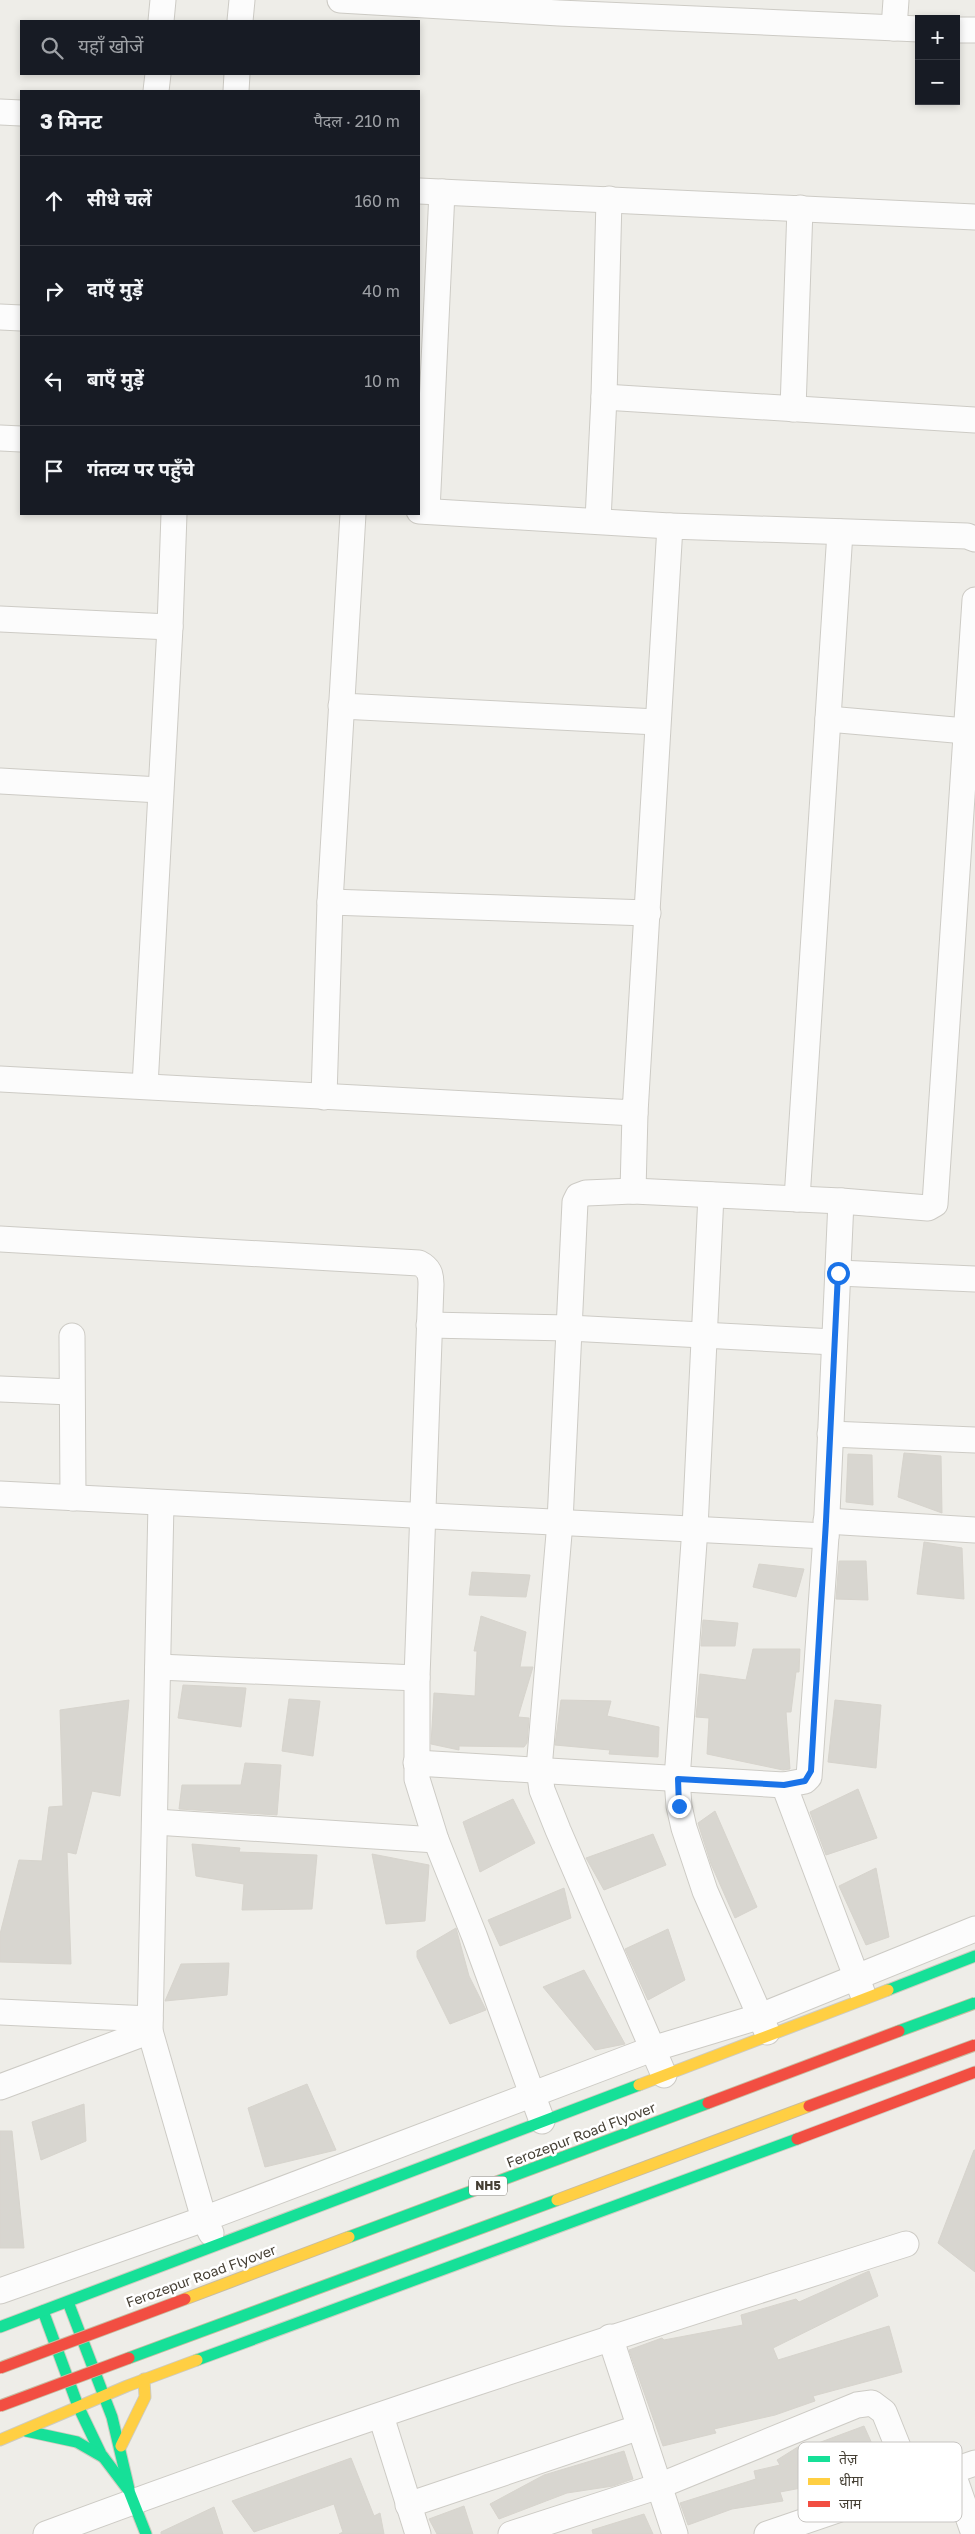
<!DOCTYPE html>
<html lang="hi">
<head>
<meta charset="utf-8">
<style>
  body { margin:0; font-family:"Golos Text","Noto Sans Devanagari",sans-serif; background:#20242c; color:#f1f3f6 }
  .controls { position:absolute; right:15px; top:15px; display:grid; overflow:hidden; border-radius:0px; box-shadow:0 2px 8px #0003 }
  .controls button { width:45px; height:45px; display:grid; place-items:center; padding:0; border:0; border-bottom:1px solid #363941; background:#171b24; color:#f1f3f6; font:25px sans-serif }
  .stop { position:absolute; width:15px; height:15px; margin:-11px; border:4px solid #1a73e8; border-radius:50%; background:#fff }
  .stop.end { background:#1a73e8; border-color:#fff; box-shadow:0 1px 5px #0008 }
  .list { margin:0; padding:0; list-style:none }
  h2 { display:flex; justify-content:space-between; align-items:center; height:65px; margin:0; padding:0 20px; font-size:21px }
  h2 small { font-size:16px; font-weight:400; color:#9ea1a6 }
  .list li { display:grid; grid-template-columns:32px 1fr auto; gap:15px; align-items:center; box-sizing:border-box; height:90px; padding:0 20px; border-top:1px solid #363941 }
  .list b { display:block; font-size:19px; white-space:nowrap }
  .list em { font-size:16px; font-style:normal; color:#9ea1a6 }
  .icon { flex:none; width:28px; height:28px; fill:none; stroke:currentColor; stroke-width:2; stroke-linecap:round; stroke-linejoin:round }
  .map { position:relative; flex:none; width:975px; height:2534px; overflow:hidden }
  .search { position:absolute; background:#171b24; box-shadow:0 2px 8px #0003; left:20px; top:20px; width:400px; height:55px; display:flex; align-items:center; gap:12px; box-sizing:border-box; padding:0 18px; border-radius:0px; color:#9ea1a6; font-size:19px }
  .panel { position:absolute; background:#171b24; box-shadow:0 2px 8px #0003; left:20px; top:90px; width:400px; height:425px; border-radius:0px }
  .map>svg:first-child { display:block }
  .building { fill:#d8d6d0; stroke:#d7d4cd }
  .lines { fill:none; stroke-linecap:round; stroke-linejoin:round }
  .street-casing { stroke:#cdcbc5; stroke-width:27 }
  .fast-casing { stroke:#cecbbf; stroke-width:13 }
  .slow-casing { stroke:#cecbbf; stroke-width:13 }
  .jam-casing { stroke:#cecbbf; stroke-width:13 }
  .street { stroke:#fcfcfc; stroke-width:25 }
  .fast { stroke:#16e098; stroke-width:11 }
  .slow { stroke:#ffcf43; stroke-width:11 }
  .jam { stroke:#f24e42; stroke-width:11 }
  .fast-bridge-casing { stroke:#c7bca2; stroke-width:13; stroke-linecap:butt }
  .slow-bridge-casing { stroke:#c7bca2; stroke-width:13; stroke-linecap:butt }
  .jam-bridge-casing { stroke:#c7bca2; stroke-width:13; stroke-linecap:butt }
  .fast-bridge { stroke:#16e098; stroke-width:11 }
  .slow-bridge { stroke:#ffcf43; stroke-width:11 }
  .jam-bridge { stroke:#f24e42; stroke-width:11 }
  .route { stroke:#1a73e8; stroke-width:6 }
  .labels { text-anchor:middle; stroke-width:5; stroke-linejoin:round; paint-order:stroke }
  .shield { fill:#fff; stroke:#7d7971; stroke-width:1 }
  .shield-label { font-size:12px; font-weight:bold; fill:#453f34 }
  .street-label { font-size:14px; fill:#453f34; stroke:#fff }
  .key { fill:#fff; stroke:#c7c5c2; stroke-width:1 }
  .key-label { font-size:14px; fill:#453f34 }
</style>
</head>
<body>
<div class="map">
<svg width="975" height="2534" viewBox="0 0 975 2534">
  <rect width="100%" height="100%" fill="#eeede8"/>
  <g class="building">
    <polygon points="904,1453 941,1456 942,1513 898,1497"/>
    <polygon points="848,1454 872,1455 873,1505 846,1502"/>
    <polygon points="924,1542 962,1548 964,1599 917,1594"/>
    <polygon points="839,1561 866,1561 868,1600 836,1599"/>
    <polygon points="759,1564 804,1569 796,1597 753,1587"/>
    <polygon points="472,1572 530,1575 526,1597 469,1595"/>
    <polygon points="481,1616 526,1632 520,1667 533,1667 518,1717 529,1718 527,1743 524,1747 459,1746 459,1750 431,1744 434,1693 475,1696 477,1651 474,1651"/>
    <polygon points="703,1620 738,1623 735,1646 701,1646"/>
    <polygon points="753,1649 800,1649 799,1672 796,1672 791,1712 786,1712 790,1769 783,1770 707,1754 709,1718 696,1717 700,1674 746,1680"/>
    <polygon points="183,1685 246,1688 241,1727 178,1718"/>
    <polygon points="289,1699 320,1701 313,1756 282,1751"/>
    <polygon points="129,1700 120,1796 92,1791 76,1854 67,1852 71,1964 0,1962 0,1934 19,1860 42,1861 49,1807 63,1806 60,1710"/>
    <polygon points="561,1700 611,1701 607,1716 659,1727 658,1757 609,1754 610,1750 555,1745"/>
    <polygon points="835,1700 881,1705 876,1768 828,1762"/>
    <polygon points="245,1763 281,1765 277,1815 179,1809 182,1785 241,1785"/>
    <polygon points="858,1789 877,1838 826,1855 810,1812"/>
    <polygon points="513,1799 535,1843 480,1872 463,1822"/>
    <polygon points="715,1811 757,1907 735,1918 711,1864 698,1823"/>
    <polygon points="653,1834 666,1865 604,1890 586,1858"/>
    <polygon points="192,1844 240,1848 239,1852 317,1855 312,1909 242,1910 244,1884 196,1876"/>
    <polygon points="372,1854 429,1865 425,1921 386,1924"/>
    <polygon points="876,1868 889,1937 866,1945 839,1886"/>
    <polygon points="564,1888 571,1918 500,1946 488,1920"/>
    <polygon points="456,1928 469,1976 486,2010 450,2024 417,1957 417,1951"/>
    <polygon points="668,1929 685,1980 648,2000 625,1949"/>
    <polygon points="229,1963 227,1995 165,2001 181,1964"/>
    <polygon points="584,1970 625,2044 595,2050 543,1987"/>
    <polygon points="307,2084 336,2150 265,2167 248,2108"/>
    <polygon points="84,2104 86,2141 41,2160 32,2122"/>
    <polygon points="0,2131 12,2131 24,2248 0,2248"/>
    <polygon points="974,2150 975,2150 975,2272 938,2243"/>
    <polygon points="869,2271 878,2296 773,2348 778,2360 889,2326 902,2372 813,2396 815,2401 775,2415 714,2429 716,2433 663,2446 629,2350 662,2338 664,2340 743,2325 741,2315 796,2299 799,2302"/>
    <polygon points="864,2426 877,2455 813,2475 817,2485 780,2492 783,2501 732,2509 688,2525 680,2503 756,2479 754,2471 780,2465 777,2460 801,2445 802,2449"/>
    <polygon points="624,2451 633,2479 613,2486 567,2493 499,2519 490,2504 544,2475"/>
    <polygon points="351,2458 374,2516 380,2513 384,2534 339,2534 343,2532 334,2504 254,2532 232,2501"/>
    <polygon points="464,2506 473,2534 437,2534 429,2519"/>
    <polygon points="214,2507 223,2534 161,2534 161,2532"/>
    <polygon points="644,2514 653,2534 593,2534 592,2530"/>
  </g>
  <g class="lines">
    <g class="street-casing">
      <g id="street">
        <polyline points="340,0 559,13 919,29"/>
        <polyline points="161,21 163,0"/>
        <polyline points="240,21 242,0"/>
        <polyline points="894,28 896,0"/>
        <polyline points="956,30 975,30"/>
        <polyline points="156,91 158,74"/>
        <polyline points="236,91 237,74"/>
        <polyline points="0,112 21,113"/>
        <polyline points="419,191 975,217"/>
        <polyline points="0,317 21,318"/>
        <polyline points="604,397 975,420"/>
        <polyline points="793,409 800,208"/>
        <polyline points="0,438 21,439"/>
        <polyline points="419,511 670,526"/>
        <polyline points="427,511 442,192"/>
        <polyline points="598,520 604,397 609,199"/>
        <polyline points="0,619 170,627"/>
        <polyline points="341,706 657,722"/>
        <polyline points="828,719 966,731"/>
        <polyline points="0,781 160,790"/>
        <polyline points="330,902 648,913"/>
        <polyline points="0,1079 635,1113 670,526 967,536 975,539"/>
        <polyline points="145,1086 170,627 174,514"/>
        <polyline points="324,1097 330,902 353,514"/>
        <polyline points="633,1191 635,1113"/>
        <polyline points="711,1195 695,1528 677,1779 679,1806 684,1828 705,1891 767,2032"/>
        <polyline points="797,1199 840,532"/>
        <path d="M0,1239L419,1263C429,1268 431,1274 431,1284L417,1678V1779L436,1840L474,1935L542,2121"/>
        <polyline points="838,1273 975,1279"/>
        <polyline points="429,1325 569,1328 834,1342"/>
        <polyline points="72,1336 73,1498"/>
        <polyline points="0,1389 71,1392"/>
        <polyline points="830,1434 975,1440"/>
        <polyline points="0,1494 826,1536"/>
        <polyline points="161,1503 150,2031 204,2219 211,2233"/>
        <polyline points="826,1521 975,1530"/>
        <polyline points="158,1667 417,1678"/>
        <polyline points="416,1763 784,1785 805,1781 809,1777 826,1536 841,1201"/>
        <polyline points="784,1785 862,1992"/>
        <polyline points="155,1822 436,1840"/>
        <polyline points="0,2012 150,2019"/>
        <polyline points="664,2075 558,1830 542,1790 539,1769 560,1522 575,1202 578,1196 586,1193 633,1191 841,1201 928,1208 935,1204 975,600"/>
        <polyline points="0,2087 150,2031"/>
        <polyline points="0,2291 204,2219 652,2049 758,2017 975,1929"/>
        <polyline points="610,2337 675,2534"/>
        <polyline points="381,2416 418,2534"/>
        <polyline points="952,2471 974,2534"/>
        <polyline points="408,2505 640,2427"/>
        <path d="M46,2534C329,2428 618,2335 906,2244"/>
        <polyline points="511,2534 659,2486 857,2405 872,2403 884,2412 902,2457"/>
        <polyline points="767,2534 975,2463"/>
      </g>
    </g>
    <g class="fast-casing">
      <g id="fast">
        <polyline points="888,1990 975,1956"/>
        <polyline points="68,2302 112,2417 129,2489"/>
        <polyline points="43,2311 78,2406 101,2454 129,2491 146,2534"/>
        <polyline points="0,2327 639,2085"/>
        <polyline points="197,2360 797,2139"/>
        <polyline points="26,2431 77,2442 103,2457"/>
      </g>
    </g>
    <g class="slow-casing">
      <g id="slow">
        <polyline points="639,2085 888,1990"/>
        <polyline points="0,2440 127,2386 197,2360"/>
        <polyline points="121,2446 145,2397 144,2379"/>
      </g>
    </g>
    <g class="jam-casing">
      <polyline id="jam" points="797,2139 975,2072"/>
    </g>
    <use href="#street" class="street"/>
    <use href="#fast" class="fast"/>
    <use href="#slow" class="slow"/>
    <use href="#jam" class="jam"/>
    <g class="fast-bridge-casing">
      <g id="fast-bridge">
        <polyline points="899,2031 975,2003"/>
        <polyline points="349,2237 708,2103"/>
        <polyline points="129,2358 557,2200"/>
      </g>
    </g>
    <g class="slow-bridge-casing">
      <g id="slow-bridge">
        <polyline points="557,2200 809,2106"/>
        <polyline points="185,2299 349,2237"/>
      </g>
    </g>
    <g class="jam-bridge-casing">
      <g id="jam-bridge">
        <polyline points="708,2103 899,2031"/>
        <polyline points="809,2106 975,2045"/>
        <polyline points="0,2368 185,2299"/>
        <polyline points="0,2406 129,2358"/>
      </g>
    </g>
    <use href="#fast-bridge" class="fast-bridge"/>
    <use href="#slow-bridge" class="slow-bridge"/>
    <use href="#jam-bridge" class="jam-bridge"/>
  </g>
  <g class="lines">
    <polyline class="route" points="679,1806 678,1779 784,1785 805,1781 811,1771 826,1521 838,1273"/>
  </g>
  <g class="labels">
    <rect class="shield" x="469" y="2176.5" width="38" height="19" rx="4"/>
    <g class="shield-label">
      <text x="488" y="2190">NH5</text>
    </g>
    <g class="street-label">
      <text transform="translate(581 2135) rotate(-21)" y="5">Ferozepur Road Flyover</text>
      <text transform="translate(201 2276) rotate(-20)" y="5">Ferozepur Road Flyover</text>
    </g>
  </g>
  <rect x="798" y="2442" width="164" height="80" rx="8" class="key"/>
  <rect x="808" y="2456" width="22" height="6" fill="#16e098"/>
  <rect x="808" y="2478" width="22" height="7" fill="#ffcf43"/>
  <rect x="808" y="2501" width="22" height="6" fill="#f24e42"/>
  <g class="key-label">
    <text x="839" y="2464">तेज़</text>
    <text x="839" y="2486">धीमा</text>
    <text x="839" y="2509">जाम</text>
  </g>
</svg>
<div class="controls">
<button>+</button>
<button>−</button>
</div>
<div class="stop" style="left:838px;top:1273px"></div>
<div class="stop end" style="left:679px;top:1806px"></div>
<div class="search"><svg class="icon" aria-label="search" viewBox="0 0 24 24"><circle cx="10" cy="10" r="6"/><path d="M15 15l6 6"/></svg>यहाँ खोजें</div>
<section class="panel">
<h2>3 मिनट<small>पैदल · 210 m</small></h2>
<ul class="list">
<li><svg class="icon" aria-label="ahead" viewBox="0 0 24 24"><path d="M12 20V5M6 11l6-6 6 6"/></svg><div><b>सीधे चलें</b></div><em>160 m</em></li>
<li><svg class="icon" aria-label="right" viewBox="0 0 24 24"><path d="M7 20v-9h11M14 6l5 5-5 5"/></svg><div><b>दाएँ मुड़ें</b></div><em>40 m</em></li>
<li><svg class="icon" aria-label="left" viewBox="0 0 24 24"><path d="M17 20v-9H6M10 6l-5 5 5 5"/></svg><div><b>बाएँ मुड़ें</b></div><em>10 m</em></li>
<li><svg class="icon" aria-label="arrive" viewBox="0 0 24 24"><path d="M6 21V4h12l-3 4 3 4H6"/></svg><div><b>गंतव्य पर पहुँचे</b></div></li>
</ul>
</section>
</div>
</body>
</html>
